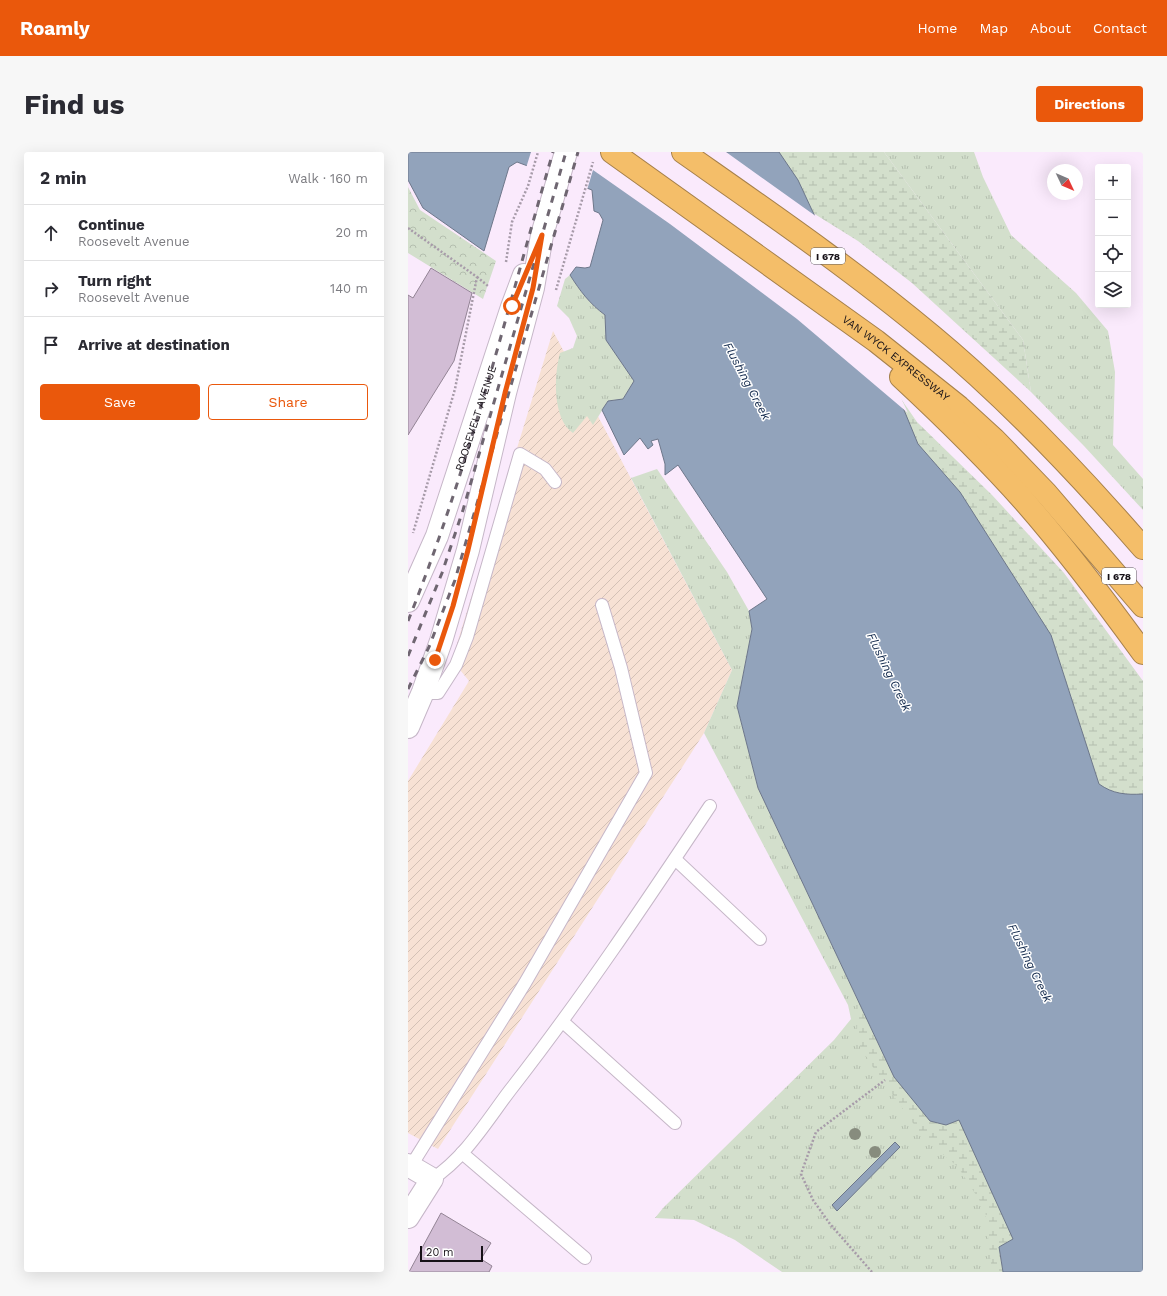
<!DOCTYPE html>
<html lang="en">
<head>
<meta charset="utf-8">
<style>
  body { margin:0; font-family:"Work Sans",sans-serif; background:#f7f7f7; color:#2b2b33 }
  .controls { position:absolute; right:12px; top:12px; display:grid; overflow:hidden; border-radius:4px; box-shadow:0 4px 16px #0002 }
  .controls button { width:36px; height:36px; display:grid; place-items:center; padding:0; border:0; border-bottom:1px solid #e1e1e2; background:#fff; color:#2b2b33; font:20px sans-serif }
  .compass { position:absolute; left:639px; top:12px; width:36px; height:36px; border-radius:50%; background:#fff; box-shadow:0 4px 16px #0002; rotate:134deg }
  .scale { position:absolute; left:12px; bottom:10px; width:63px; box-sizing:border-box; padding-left:4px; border:2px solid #161117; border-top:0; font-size:11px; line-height:14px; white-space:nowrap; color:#161117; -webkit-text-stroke:3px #fff; paint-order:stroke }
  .stop { position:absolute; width:12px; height:12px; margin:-9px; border:3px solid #ea580c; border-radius:50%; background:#fff }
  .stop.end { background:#ea580c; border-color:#fff; box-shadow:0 1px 4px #0008 }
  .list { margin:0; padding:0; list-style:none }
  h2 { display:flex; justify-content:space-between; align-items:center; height:52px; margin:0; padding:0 16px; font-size:17px }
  h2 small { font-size:13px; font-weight:400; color:#7c7c81 }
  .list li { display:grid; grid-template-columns:26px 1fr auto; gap:12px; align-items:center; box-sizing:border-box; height:56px; padding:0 16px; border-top:1px solid #e1e1e2 }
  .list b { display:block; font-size:15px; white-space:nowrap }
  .list p { margin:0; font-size:13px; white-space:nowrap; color:#7c7c81 }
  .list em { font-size:13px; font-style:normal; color:#7c7c81 }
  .actions { display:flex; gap:8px; padding:12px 16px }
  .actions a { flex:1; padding:9px 0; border:1px solid #ea580c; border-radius:4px; text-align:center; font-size:14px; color:#ea580c }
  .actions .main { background:#ea580c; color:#fff }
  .icon { flex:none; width:22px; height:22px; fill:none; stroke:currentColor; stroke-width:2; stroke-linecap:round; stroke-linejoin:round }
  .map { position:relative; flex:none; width:735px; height:1120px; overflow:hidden; border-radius:4px }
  header { display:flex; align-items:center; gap:24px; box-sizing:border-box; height:56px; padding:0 20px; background:#ea580c; color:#fff }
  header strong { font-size:19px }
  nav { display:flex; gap:22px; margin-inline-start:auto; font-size:14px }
  .intro { display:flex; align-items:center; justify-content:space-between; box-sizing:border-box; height:96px; padding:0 24px }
  h1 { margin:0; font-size:28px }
  .button { padding:10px 18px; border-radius:4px; background:#ea580c; color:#fff; font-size:14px; font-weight:700 }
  main { display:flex; gap:24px; padding:0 24px }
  aside { flex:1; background:#fff; border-radius:4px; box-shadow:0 4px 16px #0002 }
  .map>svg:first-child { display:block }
  .industrial { fill:url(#industrial-furrows) }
  .grass { fill:url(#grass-tufts) }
  .wetland { fill:url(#wetland-marsh) }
  .park { fill:url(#park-crowns) }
  .water { fill:#92a3bb; stroke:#6d778a }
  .pier { fill:#faeafc }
  .building { fill:#d2bdd5; stroke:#938495 }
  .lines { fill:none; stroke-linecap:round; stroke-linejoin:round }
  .lane-casing { stroke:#c6b7c8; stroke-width:14 }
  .street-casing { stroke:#c6b7c8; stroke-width:24 }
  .secondary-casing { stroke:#c6b7c8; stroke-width:24 }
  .highway-casing { stroke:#a6814c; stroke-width:24 }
  .path { stroke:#a79ba9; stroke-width:2.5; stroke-dasharray:2 2; stroke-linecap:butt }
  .lane { stroke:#fff; stroke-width:12 }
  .street { stroke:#fff; stroke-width:22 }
  .secondary { stroke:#fff; stroke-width:22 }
  .highway { stroke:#f4be69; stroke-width:22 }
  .rail { stroke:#6f6671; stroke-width:3; stroke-dasharray:7 7; stroke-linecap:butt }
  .tree { fill:#878c7e }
  .route { stroke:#ea580c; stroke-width:5 }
  .labels { text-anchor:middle; stroke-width:3; stroke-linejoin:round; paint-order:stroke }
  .shield { fill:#fff; stroke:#5c585d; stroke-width:1 }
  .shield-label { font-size:10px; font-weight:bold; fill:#161117 }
  .street-label { font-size:11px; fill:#161117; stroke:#fff }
  .water-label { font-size:12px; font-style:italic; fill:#12294c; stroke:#fff }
</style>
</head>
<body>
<header>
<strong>Roamly</strong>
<nav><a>Home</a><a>Map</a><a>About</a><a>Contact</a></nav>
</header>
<div class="intro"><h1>Find us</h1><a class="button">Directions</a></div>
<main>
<aside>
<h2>2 min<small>Walk · 160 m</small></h2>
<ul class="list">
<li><svg class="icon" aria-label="ahead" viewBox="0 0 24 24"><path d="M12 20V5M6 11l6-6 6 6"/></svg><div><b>Continue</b><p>Roosevelt Avenue</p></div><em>20 m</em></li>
<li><svg class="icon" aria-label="right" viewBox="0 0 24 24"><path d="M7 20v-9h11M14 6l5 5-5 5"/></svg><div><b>Turn right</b><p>Roosevelt Avenue</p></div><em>140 m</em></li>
<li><svg class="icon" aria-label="arrive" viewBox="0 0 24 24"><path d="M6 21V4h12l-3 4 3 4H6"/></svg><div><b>Arrive at destination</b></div></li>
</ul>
<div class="actions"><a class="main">Save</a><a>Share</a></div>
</aside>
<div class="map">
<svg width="735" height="1120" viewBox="0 0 735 1120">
  <defs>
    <pattern id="industrial-furrows" width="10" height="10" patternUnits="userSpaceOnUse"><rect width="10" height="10" fill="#f7e1d4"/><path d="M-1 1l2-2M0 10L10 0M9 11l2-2" fill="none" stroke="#d3c0b5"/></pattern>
    <pattern id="grass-tufts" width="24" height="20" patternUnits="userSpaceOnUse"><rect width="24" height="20" fill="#d3dfcc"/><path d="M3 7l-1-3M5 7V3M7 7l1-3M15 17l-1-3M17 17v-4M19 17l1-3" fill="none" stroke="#b4beae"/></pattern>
    <pattern id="wetland-marsh" width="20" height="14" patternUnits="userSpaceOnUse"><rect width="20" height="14" fill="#d3dfcc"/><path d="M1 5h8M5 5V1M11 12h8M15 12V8" fill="none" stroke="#b4beae"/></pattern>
    <pattern id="park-crowns" width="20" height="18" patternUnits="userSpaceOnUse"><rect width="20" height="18" fill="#d3dfcc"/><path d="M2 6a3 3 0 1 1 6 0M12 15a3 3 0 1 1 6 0" fill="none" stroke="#b4beae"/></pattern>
  </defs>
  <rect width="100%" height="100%" fill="#faeafc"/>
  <polygon class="industrial" points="145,179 324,518 296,581 30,997 0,981 0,629 61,529 44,508"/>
  <g class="grass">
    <polygon points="476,0 566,0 575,25 603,83 668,141 700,179 707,220 705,293 735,327 735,358 676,294 623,240 615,188"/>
    <path d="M162,123C172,139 182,152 197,163L198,188L226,229L215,247L200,249L185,273L179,264L165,281C144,267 146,222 152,201L165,196L169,184L161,166L149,154L157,127Z"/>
    <polygon points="249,317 319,420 341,459 344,477 329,554 350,636 486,925 538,973 551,967 606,1087 591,1095 595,1120 374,1120 327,1088 286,1068 247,1066 255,1056 426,888 443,867 440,853 296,581 324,518 223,326"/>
  </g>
  <g class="wetland">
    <polygon points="369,0 476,0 615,188 623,240 504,131 450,89 397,56"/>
    <polygon points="489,241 509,270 584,343 656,421 735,529 735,700 700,666 518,329"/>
    <polygon points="450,847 486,925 551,967 606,1087 591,1095 595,1120 584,1120 577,1057 550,1015 515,985 462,911 452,894 449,881"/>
  </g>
  <polygon class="park" points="0,35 12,58 88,109 75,147 0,101"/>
  <g class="water">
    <path d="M0,0H371L390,28L489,241L510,292L552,340L643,483L691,632C705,642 718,643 735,642V1120H595L591,1095L605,1087L551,968L538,973L522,969L486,925L350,636L329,554L344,477L341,459L359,447L270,313L257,323V312L250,287L243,289L245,293L240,297L232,286L216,303L194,258L200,249L215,247L226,229L198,188L197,163C182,152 172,139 162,123L168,115L177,116L182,115L195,68L191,61L186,59L184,38L109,10L101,15L76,99L15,56L0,28Z"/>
    <polygon points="487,990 492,995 429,1059 424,1053"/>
  </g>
  <polygon class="pier" points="123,0 318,0 409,65 500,261 389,167 262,72 185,18 179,38 118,16"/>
  <g class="building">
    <polygon points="23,116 64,141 46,209 0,283 0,143 5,146"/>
    <polygon points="33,1061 83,1091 73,1107 84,1114 81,1120 1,1120"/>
  </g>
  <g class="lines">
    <g class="lane-casing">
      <g id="lane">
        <polyline points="15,541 30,541 48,513 59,485 112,302 137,317 147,330"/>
        <polyline points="267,707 352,787"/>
        <polyline points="155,870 267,971"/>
        <polyline points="54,1001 177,1106"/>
        <polyline points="3,1014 117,831 238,621 213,516 194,453"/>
        <path d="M24,1027C57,1006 80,967 103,937C174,846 238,750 302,654"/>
      </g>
    </g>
    <g class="street-casing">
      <polyline id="street" points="0,1013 24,1027 0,1065"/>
    </g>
    <g class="secondary-casing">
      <g id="secondary">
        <path id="s1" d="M0,449L29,384L104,155L116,123"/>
        <polyline points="0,575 15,540 33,489 60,398 97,241 125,136 134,83 158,0"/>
      </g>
    </g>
    <g class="highway-casing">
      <g id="highway">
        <path id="s2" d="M204,0L468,189L551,255L586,287L638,341L735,454"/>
        <path d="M275,0C359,59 445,118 524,184C601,248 670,321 735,396"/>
        <path d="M493,225C536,265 578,306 617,350C659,398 698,450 735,501"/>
      </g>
    </g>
    <g class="path">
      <polyline points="0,76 69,125 47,237 5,381"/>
      <polyline points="98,110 104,70 120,34 130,0"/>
      <polyline points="69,125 80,134"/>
      <polyline points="148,138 185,10"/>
      <polyline points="464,1120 422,1072 405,1048 393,1022 408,980 477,928"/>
    </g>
    <use href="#lane" class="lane"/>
    <use href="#street" class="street"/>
    <use href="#secondary" class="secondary"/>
    <use href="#highway" class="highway"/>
    <g class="rail">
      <path d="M0,469C61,317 99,157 145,0"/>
      <polyline points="0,504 34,421 55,358 158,0"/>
      <polyline points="0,537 21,495 47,428 170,0"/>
    </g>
  </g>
  <g class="tree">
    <circle cx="447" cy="982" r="6"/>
    <circle cx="467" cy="1000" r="6"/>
  </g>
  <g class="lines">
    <polyline class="route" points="27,508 45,454 60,398 97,241 125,136 134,83 104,154"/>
  </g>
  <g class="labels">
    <g class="shield">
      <rect x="403" y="96" width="34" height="16" rx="3"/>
      <rect x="694" y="416" width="34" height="16" rx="3"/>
    </g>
    <g class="shield-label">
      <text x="420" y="108">I 678</text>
      <text x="711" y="428">I 678</text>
    </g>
    <g class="street-label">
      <text dy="4" stroke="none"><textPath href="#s2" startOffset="351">VAN WYCK EXPRESSWAY</textPath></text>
      <text dy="4" stroke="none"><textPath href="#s1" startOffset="195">ROOSEVELT AVENUE</textPath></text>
    </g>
    <g class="water-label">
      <text transform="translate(339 229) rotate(62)" y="4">Flushing Creek</text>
      <text transform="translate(481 520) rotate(64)" y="4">Flushing Creek</text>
      <text transform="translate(622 811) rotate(64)" y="4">Flushing Creek</text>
    </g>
  </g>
</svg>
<div class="controls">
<button>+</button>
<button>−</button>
<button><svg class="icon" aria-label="locate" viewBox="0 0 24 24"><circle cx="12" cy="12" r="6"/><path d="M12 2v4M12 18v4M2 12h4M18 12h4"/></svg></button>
<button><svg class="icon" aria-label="layers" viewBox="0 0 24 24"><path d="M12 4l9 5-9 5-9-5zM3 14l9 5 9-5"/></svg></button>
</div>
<svg class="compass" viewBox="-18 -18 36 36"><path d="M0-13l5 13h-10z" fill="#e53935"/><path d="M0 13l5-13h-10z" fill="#7c7c81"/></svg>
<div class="scale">20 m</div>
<div class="stop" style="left:104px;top:154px"></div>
<div class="stop end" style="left:27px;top:508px"></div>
</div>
</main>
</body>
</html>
